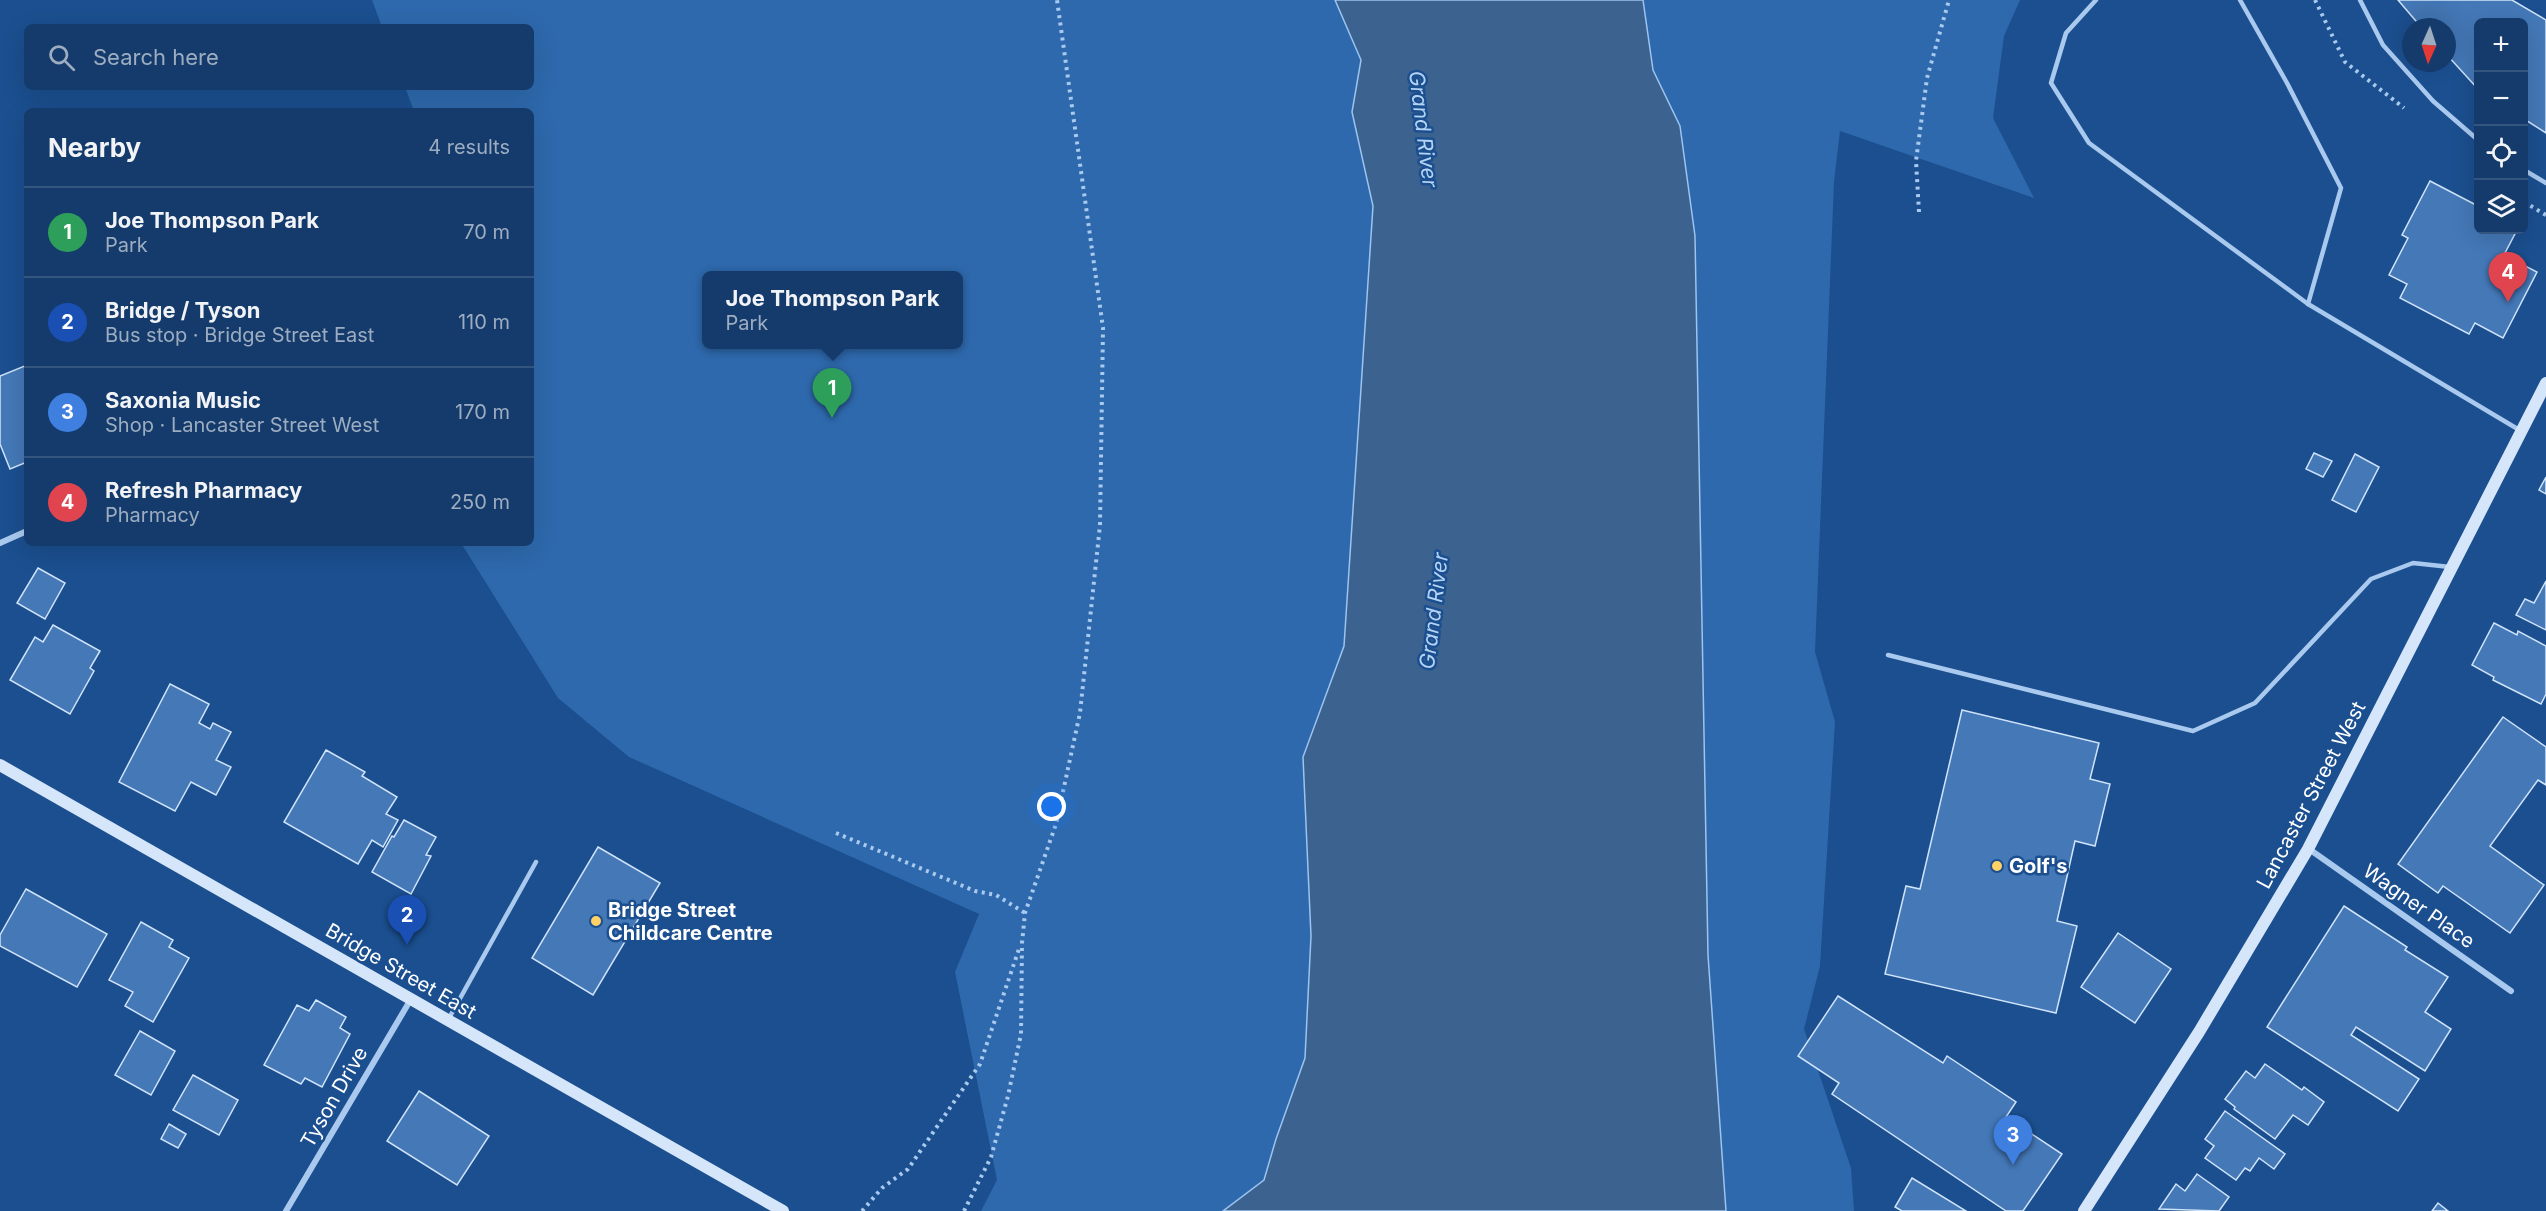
<!DOCTYPE html>
<html lang="en">
<head>
<meta charset="utf-8">
<style>
  body { margin:0; font-family:Inter,sans-serif; background:#214673; color:#f1f3f6 }
  .controls { position:absolute; right:18px; top:18px; display:grid; overflow:hidden; border-radius:9px; box-shadow:0 6px 24px #0002 }
  .controls button { width:54px; height:54px; display:grid; place-items:center; padding:0; border:0; border-bottom:2px solid #33557e; background:#143b6b; color:#f1f3f6; font:30px sans-serif }
  .compass { position:absolute; left:2402px; top:18px; width:54px; height:54px; border-radius:50%; background:#143b6b; box-shadow:0 6px 24px #0002; rotate:183deg }
  .you { position:absolute; left:1052px; top:807px; width:21px; height:21px; margin:-15px; border:4px solid #fff; border-radius:50%; background:#1a73e8; box-shadow:0 0 0 9px #1a73e833 }
  .badge { display:grid; place-items:center; width:39px; height:39px; border-radius:50%; background:#e797bd; color:#fff; font-size:20px; font-weight:700 }
  .pin { position:absolute; translate:-50% -50px; filter:drop-shadow(0 2px 3px #0008) }
  .pin::after { content:''; position:absolute; top:32px; width:21px; height:18px; background:inherit; clip-path:polygon(0 0,100% 0,50% 100%) }
  .popup { position:absolute; left:702px; top:271px; width:261px; height:78px; box-sizing:border-box; display:grid; place-content:center; border-radius:9px; background:#143b6b; filter:drop-shadow(0 2px 4px #0005); font-size:20px; white-space:nowrap; color:#9dadc1 }
  .popup b { font-size:22px; color:#f1f3f6 }
  .popup::after { content:''; position:absolute; left:50%; top:100%; margin-left:-12px; border:12px solid transparent; border-top-color:#143b6b }
  .list { margin:0; padding:0; list-style:none }
  h2 { display:flex; justify-content:space-between; align-items:center; height:78px; margin:0; padding:0 24px; font-size:26px }
  h2 small { font-size:20px; font-weight:400; color:#9dadc1 }
  .list li { display:grid; grid-template-columns:39px 1fr auto; gap:18px; align-items:center; box-sizing:border-box; height:90px; padding:0 24px; border-top:2px solid #33557e }
  .list b { display:block; font-size:22px; white-space:nowrap }
  .list p { margin:0; font-size:20px; white-space:nowrap; color:#9dadc1 }
  .list em { font-size:20px; font-style:normal; color:#9dadc1 }
  .icon { flex:none; width:33px; height:33px; fill:none; stroke:currentColor; stroke-width:2; stroke-linecap:round; stroke-linejoin:round }
  .map { position:relative; flex:none; width:2546px; height:1211px; overflow:hidden }
  .search { position:absolute; background:#143b6b; box-shadow:0 6px 24px #0002; left:24px; top:24px; width:510px; height:66px; display:flex; align-items:center; gap:15px; box-sizing:border-box; padding:0 21px; border-radius:9px; color:#9dadc1; font-size:22px }
  .panel { position:absolute; background:#143b6b; box-shadow:0 6px 24px #0002; left:24px; top:108px; width:510px; height:438px; border-radius:9px }
  .map>svg:first-child { display:block }
  .green { fill:#2e69ad; fill-rule:evenodd }
  .water { fill:#3c6290; stroke:#9cc4f0; stroke-width:1.5 }
  .building { fill:#4478b7; stroke:#cfe3fa; stroke-width:1.5 }
  .lines { fill:none; stroke-linecap:round; stroke-linejoin:round }
  .path { stroke:#a9c9ee; stroke-width:4; stroke-dasharray:3 4.5; stroke-linecap:butt }
  .lane { stroke:#a9c9ee; stroke-width:4.5 }
  .street { stroke:#a9c9ee; stroke-width:6 }
  .secondary { stroke:#d6e6fa; stroke-width:12 }
  .poi-dot { fill:#ffd166; stroke:#1b4f8f; stroke-width:2 }
  .labels { text-anchor:middle; stroke-width:5; stroke-linejoin:round; paint-order:stroke }
  .street-label { font-size:20px; fill:#fff; stroke:#1b4f8f }
  .poi-label { font-size:20px; font-weight:bold; fill:#fff; stroke:#1b4f8f; text-anchor:start }
  .water-label { font-size:21px; font-style:italic; fill:#b5d3f5; stroke:#1b4f8f }
</style>
</head>
<body>
<div class="map">
<svg width="2546" height="1211" viewBox="0 0 2546 1211">
  <rect width="100%" height="100%" fill="#1b4f8f"/>
  <g class="green">
    <path d="M372,0H1335L1361,60L1352,112L1373,206L1344,646L1303,757L1311,936L1305,1058L1276,1139L1264,1180L1223,1211H981L997,1180L955,972L979,914L629,757L558,698L461,543H531V111H414L405,87H531V27H382ZM706,276H958V344H706Z"/>
    <polygon points="1643,0 2020,0 2004,36 1993,118 2034,198 1840,131 1834,182 1815,652 1835,722 1820,966 1804,1029 1851,1168 1854,1211 1726,1211 1708,955 1695,236 1680,126 1653,70"/>
  </g>
  <polygon class="water" points="1335,0 1643,0 1653,70 1680,126 1695,236 1708,955 1726,1211 1223,1211 1264,1180 1276,1139 1305,1058 1311,936 1303,757 1344,646 1373,206 1352,112 1361,60"/>
  <g class="building">
    <polygon points="2398,0 2512,0 2546,20 2546,133 2524,119 2524,22 2478,22 2478,89 2447,55 2447,27 2421,27"/>
    <polygon points="2430,181 2478,206 2478,230 2517,230 2504,255 2537,272 2503,338 2475,323 2469,334 2400,298 2407,284 2389,275 2408,238 2402,235"/>
    <polygon points="27,365 27,462 10,469 0,444 0,376"/>
    <polygon points="2314,453 2332,461 2323,477 2306,469"/>
    <polygon points="2355,454 2379,467 2356,512 2332,500"/>
    <polygon points="2546,477 2546,494 2539,490"/>
    <polygon points="38,568 65,583 45,619 17,603"/>
    <polygon points="2546,581 2546,630 2516,615 2525,599 2534,603"/>
    <polygon points="2494,623 2517,635 2518,631 2546,646 2546,694 2541,704 2493,680 2494,677 2472,665"/>
    <polygon points="53,625 100,651 90,668 94,671 70,714 10,680 35,637 43,642"/>
    <polygon points="170,684 209,704 199,723 210,729 213,723 231,732 216,760 231,767 216,795 191,782 175,811 119,782"/>
    <polygon points="1962,710 2099,743 2090,779 2110,784 2095,846 2075,841 2057,921 2077,926 2056,1013 1885,974 1906,886 1920,889"/>
    <polygon points="2503,717 2546,747 2546,785 2538,780 2490,846 2544,885 2510,933 2443,886 2438,893 2398,864"/>
    <polygon points="326,750 365,772 362,776 397,797 386,814 398,820 383,847 372,840 358,864 284,822"/>
    <polygon points="404,820 436,837 426,855 431,856 411,894 372,872 392,836 394,837"/>
    <polygon points="598,847 660,883 593,995 532,958"/>
    <polygon points="26,889 107,934 77,987 0,946 0,935"/>
    <polygon points="2344,906 2407,947 2405,950 2448,977 2425,1012 2451,1029 2425,1071 2356,1027 2351,1035 2419,1079 2398,1111 2267,1027"/>
    <polygon points="141,922 173,940 169,947 189,958 153,1022 125,1006 133,992 109,980"/>
    <polygon points="2118,933 2171,969 2135,1023 2081,987"/>
    <polygon points="1838,996 1943,1063 1947,1056 2016,1102 2006,1117 2062,1154 2023,1211 2006,1211 1832,1094 1839,1083 1798,1056"/>
    <polygon points="316,1000 346,1017 340,1028 350,1034 322,1087 305,1078 301,1084 264,1065 297,1005 309,1011"/>
    <polygon points="140,1031 175,1051 151,1095 115,1075"/>
    <polygon points="2265,1064 2302,1090 2304,1087 2324,1102 2308,1125 2293,1115 2275,1139 2234,1109 2235,1107 2225,1099 2246,1071 2255,1078"/>
    <polygon points="193,1075 238,1100 219,1135 173,1110"/>
    <polygon points="419,1091 489,1136 457,1185 387,1141"/>
    <polygon points="2225,1111 2285,1154 2274,1169 2259,1158 2250,1171 2245,1168 2236,1180 2205,1158 2214,1146 2205,1139"/>
    <polygon points="169,1124 186,1134 178,1148 161,1139"/>
    <polygon points="2197,1174 2229,1197 2219,1211 2159,1209 2176,1184 2185,1191"/>
    <polygon points="1912,1178 1966,1211 1902,1211 1895,1207"/>
    <polygon points="2438,1203 2448,1211 2432,1211"/>
  </g>
  <g class="lines">
    <g class="path">
      <polyline points="2315,0 2345,62 2404,108"/>
      <polyline points="2524,202 2546,215"/>
      <polyline points="1919,212 1916,161 1927,78 1949,0"/>
      <polyline points="836,833 975,891 996,895 1025,913"/>
      <polyline points="862,1211 882,1188 908,1169 980,1064 1020,946"/>
      <polyline points="964,1211 991,1157 1008,1096 1021,1034 1022,943 1025,913 1056,824 1080,713 1100,525 1103,328 1057,0"/>
    </g>
    <g class="lane">
      <polyline points="2096,0 2066,33 2051,83 2089,143 2308,304 2521,431"/>
      <polyline points="2240,0 2287,83 2341,188 2308,304"/>
      <polyline points="2360,0 2383,45 2433,101 2478,140"/>
      <polyline points="2524,170 2546,183"/>
      <polyline points="1888,655 2193,731 2255,703 2371,579 2413,563 2450,567"/>
      <polyline points="448,1020 536,862"/>
    </g>
    <g class="street">
      <polyline points="0,543 27,531"/>
      <polyline points="2309,849 2511,991"/>
      <polyline points="286,1211 411,999"/>
    </g>
    <g class="secondary">
      <polyline points="0,765 783,1211"/>
      <polyline points="2084,1211 2199,1032 2308,849 2546,383"/>
    </g>
  </g>
  <g class="poi-dot">
    <circle cx="1997" cy="866" r="6"/>
    <circle cx="596" cy="921" r="6"/>
  </g>
  <g class="labels">
    <g class="street-label">
      <text transform="translate(2311 795) rotate(-62)" y="7">Lancaster Street West</text>
      <text transform="translate(2419 906) rotate(35)" y="7">Wagner Place</text>
      <text transform="translate(401 971) rotate(30)" y="7">Bridge Street East</text>
      <text transform="translate(334 1097) rotate(-60)" y="7">Tyson Drive</text>
    </g>
    <g class="poi-label">
      <text x="2009" y="873">Golf's</text>
      <text x="608" y="917">Bridge Street<tspan x="608" dy="23">Childcare Centre</tspan></text>
    </g>
    <g class="water-label">
      <text transform="translate(1423 129) rotate(83)" y="7">Grand River</text>
      <text transform="translate(1434 611) rotate(-83)" y="7">Grand River</text>
    </g>
  </g>
</svg>
<div class="controls">
<button>+</button>
<button>−</button>
<button><svg class="icon" aria-label="locate" viewBox="0 0 24 24"><circle cx="12" cy="12" r="6"/><path d="M12 2v4M12 18v4M2 12h4M18 12h4"/></svg></button>
<button><svg class="icon" aria-label="layers" viewBox="0 0 24 24"><path d="M12 4l9 5-9 5-9-5zM3 14l9 5 9-5"/></svg></button>
</div>
<svg class="compass" viewBox="-18 -18 36 36"><path d="M0-13l5 13h-10z" fill="#e53935"/><path d="M0 13l5-13h-10z" fill="#9dadc1"/></svg>
<div class="you"></div>
<div class="pin badge" style="left:832px;top:418px;background:#2e9e5b">1</div>
<div class="popup"><b>Joe Thompson Park</b>Park</div>
<div class="pin badge" style="left:407px;top:945px;background:#1a4fb4">2</div>
<div class="pin badge" style="left:2013px;top:1165px;background:#3f7fe0">3</div>
<div class="pin badge" style="left:2508px;top:302px;background:#e0444e">4</div>
<div class="search"><svg class="icon" aria-label="search" viewBox="0 0 24 24"><circle cx="10" cy="10" r="6"/><path d="M15 15l6 6"/></svg>Search here</div>
<section class="panel">
<h2>Nearby<small>4 results</small></h2>
<ul class="list">
<li><span class="badge" style="background:#2e9e5b">1</span><div><b>Joe Thompson Park</b><p>Park</p></div><em>70 m</em></li>
<li><span class="badge" style="background:#1a4fb4">2</span><div><b>Bridge / Tyson</b><p>Bus stop · Bridge Street East</p></div><em>110 m</em></li>
<li><span class="badge" style="background:#3f7fe0">3</span><div><b>Saxonia Music</b><p>Shop · Lancaster Street West</p></div><em>170 m</em></li>
<li><span class="badge" style="background:#e0444e">4</span><div><b>Refresh Pharmacy</b><p>Pharmacy</p></div><em>250 m</em></li>
</ul>
</section>
</div>
</body>
</html>
